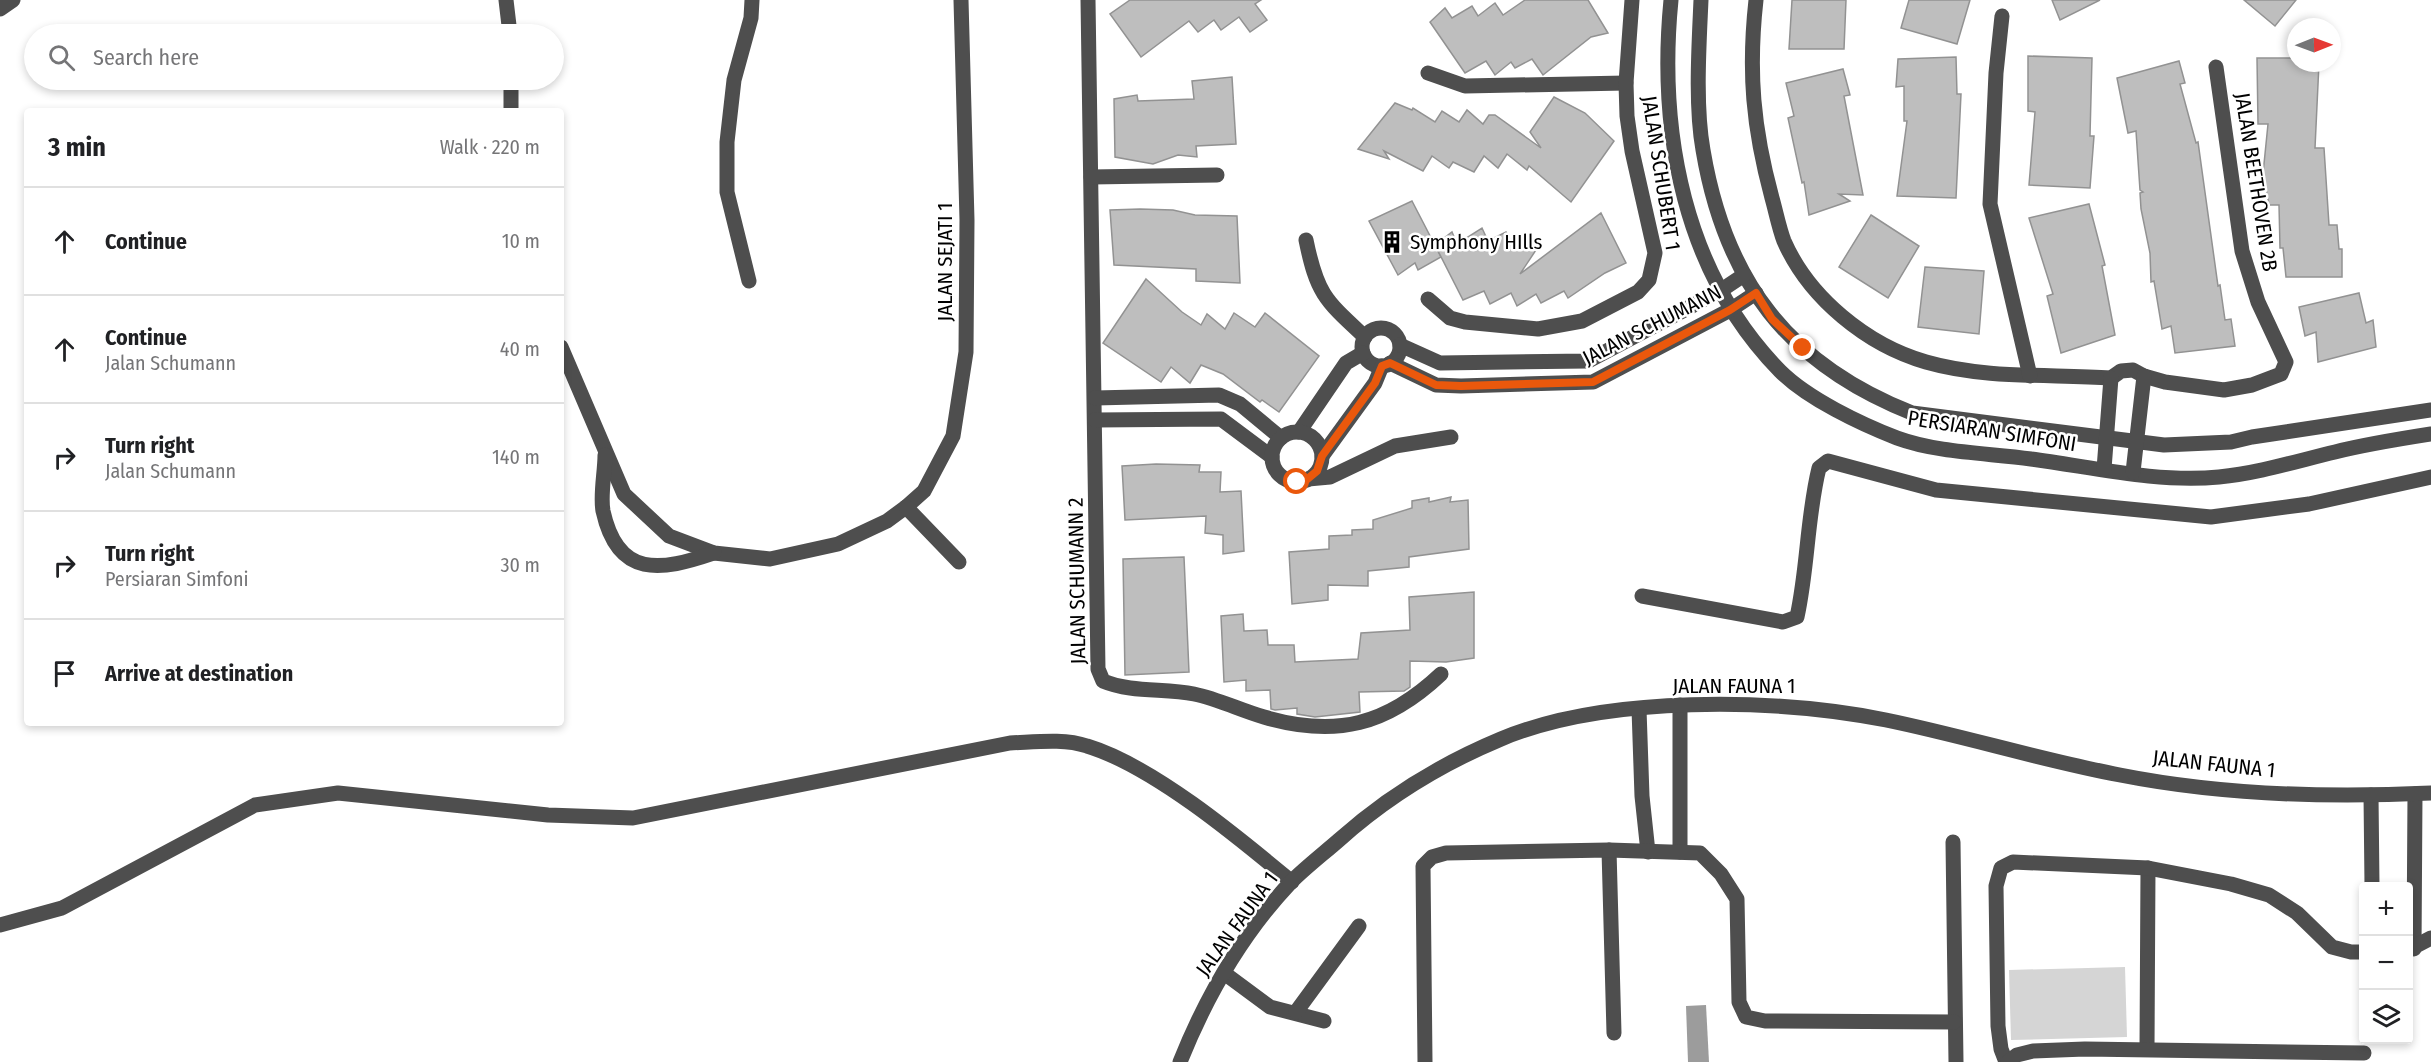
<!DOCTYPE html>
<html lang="en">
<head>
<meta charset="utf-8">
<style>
  body { margin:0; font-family:"Fira Sans Condensed",sans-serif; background:#f6f6f6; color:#202124 }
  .controls { position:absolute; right:18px; bottom:18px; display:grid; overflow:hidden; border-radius:6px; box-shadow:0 3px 9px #0003 }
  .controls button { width:54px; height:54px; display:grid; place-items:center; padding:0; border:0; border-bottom:2px solid #e0e0e0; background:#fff; color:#202124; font:30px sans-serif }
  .compass { position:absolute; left:2287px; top:18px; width:54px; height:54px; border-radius:50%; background:#fff; box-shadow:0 3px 9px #0003; rotate:89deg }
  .stop { position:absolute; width:18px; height:18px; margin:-14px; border:4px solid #ea580c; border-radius:50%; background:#fff }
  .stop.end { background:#ea580c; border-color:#fff; box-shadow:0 2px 6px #0008 }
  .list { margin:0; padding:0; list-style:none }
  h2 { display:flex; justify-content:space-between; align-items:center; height:78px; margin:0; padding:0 24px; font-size:26px }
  h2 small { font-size:20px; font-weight:400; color:#757577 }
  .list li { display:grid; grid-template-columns:39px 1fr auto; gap:18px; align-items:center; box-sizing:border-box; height:108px; padding:0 24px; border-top:2px solid #e0e0e0 }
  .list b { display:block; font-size:22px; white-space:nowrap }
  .list p { margin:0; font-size:20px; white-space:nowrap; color:#757577 }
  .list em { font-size:20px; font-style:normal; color:#757577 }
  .icon { flex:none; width:33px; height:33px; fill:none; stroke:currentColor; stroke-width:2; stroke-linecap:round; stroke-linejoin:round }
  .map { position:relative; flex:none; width:2431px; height:1062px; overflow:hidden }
  .search { position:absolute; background:#fff; box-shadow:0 3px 9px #0003; left:24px; top:24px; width:540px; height:66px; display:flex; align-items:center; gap:15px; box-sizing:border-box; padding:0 21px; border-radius:33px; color:#757577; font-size:22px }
  .panel { position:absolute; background:#fff; box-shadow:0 3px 9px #0003; left:24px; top:108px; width:540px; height:618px; border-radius:6px }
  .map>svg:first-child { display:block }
  .green { fill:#d5d5d5 }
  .water { fill:#9c9c9c }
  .building { fill:#bebebe; stroke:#929292; stroke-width:1.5 }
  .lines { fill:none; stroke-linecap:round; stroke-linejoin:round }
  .minor { stroke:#4e4e4e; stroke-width:15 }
  .route { stroke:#ea580c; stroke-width:8 }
  .labels { text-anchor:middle; stroke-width:5; stroke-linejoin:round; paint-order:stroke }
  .street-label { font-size:21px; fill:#000; stroke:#fff }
  .poi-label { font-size:21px; fill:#000; stroke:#fff; text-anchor:start }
</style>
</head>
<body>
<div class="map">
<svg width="2431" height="1062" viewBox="0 0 2431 1062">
  <rect width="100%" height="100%" fill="#fff"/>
  <polygon class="green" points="2125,967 2127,1037 2011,1040 2009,970"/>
  <polygon class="water" points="1706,1005 1709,1062 1688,1062 1686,1006"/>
  <g class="building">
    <polygon points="1130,0 1261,0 1255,4 1267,20 1250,32 1239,17 1221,30 1214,20 1198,32 1189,21 1141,57 1110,14"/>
    <polygon points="1525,0 1588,0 1608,33 1591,37 1543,75 1532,59 1515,68 1511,62 1495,75 1486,61 1465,73 1430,22 1445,8 1452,18 1472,6 1478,16 1495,3 1503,15"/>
    <polygon points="1792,0 1846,0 1844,49 1789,49"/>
    <polygon points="1909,0 1970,0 1957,44 1901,28"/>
    <polygon points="2052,0 2100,0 2060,20"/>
    <polygon points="2244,0 2296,0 2275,26"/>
    <polygon points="2028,56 2092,58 2090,136 2094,136 2090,188 2029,185 2035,112 2028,111"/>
    <polygon points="1956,57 1957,94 1961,94 1956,198 1897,196 1907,121 1904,121 1904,86 1896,87 1898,59"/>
    <polygon points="2257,58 2296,58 2296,63 2319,63 2315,148 2324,148 2329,225 2337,225 2339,249 2342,249 2342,277 2286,277 2283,248 2280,248 2279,205 2269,205 2263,174 2268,124 2258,124"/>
    <polygon points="2179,61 2185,83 2180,84 2196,143 2198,142 2218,286 2220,285 2225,320 2231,319 2235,346 2175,353 2171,326 2162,329 2154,281 2151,282 2150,253 2141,209 2140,193 2143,192 2140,190 2136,131 2128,133 2117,78"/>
    <polygon points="1843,69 1850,95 1844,96 1863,195 1839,194 1850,201 1809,215 1804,182 1802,183 1788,118 1794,116 1786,83"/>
    <polygon points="1232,77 1236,144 1196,146 1197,157 1178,155 1153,164 1115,157 1114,99 1137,95 1138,101 1194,99 1192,81"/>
    <polygon points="1554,97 1585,113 1614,141 1571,202 1529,166 1527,170 1507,154 1498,168 1484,156 1474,172 1453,162 1449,168 1432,156 1423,171 1384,151 1389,159 1358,149 1395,103 1412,110 1413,108 1435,122 1442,111 1459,122 1467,110 1483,124 1489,115 1495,115 1541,148 1530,132"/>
    <polygon points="1412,201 1441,257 1418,270 1415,263 1398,275 1369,221"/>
    <polygon points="2089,204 2105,265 2102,266 2115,335 2061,353 2047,296 2053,294 2029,218"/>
    <polygon points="1140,209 1173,210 1195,215 1237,216 1240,283 1196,281 1196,269 1114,265 1110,210"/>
    <polygon points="1601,213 1626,263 1605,273 1568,298 1564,291 1541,303 1536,294 1517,306 1511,293 1490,304 1484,291 1463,300 1435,245 1452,232 1457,244 1482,228 1488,241 1506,232 1512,243 1530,233 1538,247 1520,274"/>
    <polygon points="1871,215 1919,246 1888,298 1839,267"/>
    <polygon points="1925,267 1984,271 1979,334 1918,327"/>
    <polygon points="1146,279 1182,312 1201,325 1207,314 1225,329 1234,313 1255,327 1265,313 1319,356 1279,412 1262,400 1260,402 1223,374 1201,365 1190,383 1171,367 1161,382 1103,343"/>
    <polygon points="2359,293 2366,323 2373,320 2376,347 2318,362 2316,332 2305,336 2299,307"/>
    <polygon points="1156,464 1200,465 1199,472 1221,472 1220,492 1241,491 1244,551 1223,554 1223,535 1205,533 1206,516 1125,520 1122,466"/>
    <polygon points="1451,497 1450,502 1468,500 1469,549 1409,557 1409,567 1368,571 1368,586 1328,585 1328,600 1292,604 1289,552 1329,549 1329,536 1352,535 1352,530 1373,529 1373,520 1412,508 1412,501 1429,498 1429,502"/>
    <polygon points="1184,557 1189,672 1125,675 1123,559"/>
    <polygon points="1474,592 1474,658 1446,662 1410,661 1410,687 1404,691 1359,692 1360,712 1315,717 1297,714 1297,708 1275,710 1271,709 1270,690 1246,691 1246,680 1224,682 1221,616 1243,614 1244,631 1267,630 1268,645 1294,645 1295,662 1358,659 1361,633 1410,630 1409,597"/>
  </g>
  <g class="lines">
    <g class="minor">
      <polyline points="506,0 510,34"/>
      <path d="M1088,0L1098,669L1103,681C1132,693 1164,688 1194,694C1218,699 1240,710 1264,717C1336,738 1387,725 1441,674"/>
      <path d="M1671,0C1658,133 1684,273 1780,371C1808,399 1861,424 1897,438C1938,453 1988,453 2031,459C2092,467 2157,483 2219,477C2259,473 2297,461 2335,452C2367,444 2399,439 2431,434"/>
      <path d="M1701,0C1699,46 1695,105 1703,150C1725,281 1788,364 1912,413L2164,445L2231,442L2252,437L2431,410"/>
      <path d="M1756,0C1748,72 1753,128 1772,198C1776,212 1779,228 1784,241C1809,298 1867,345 1926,362C1985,379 2049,374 2111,378L2121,371L2133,370L2144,376L2165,382L2224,390L2252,385L2281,374L2286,362L2258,302L2242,251L2216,67"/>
      <polyline points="0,9 13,0"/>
      <polyline points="2002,16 1996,73 1990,204 2030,376"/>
      <polyline points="1428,73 1465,86 1626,83"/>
      <polyline points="511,80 511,111"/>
      <polyline points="1091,177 1217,175"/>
      <path d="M1306,240C1317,294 1325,300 1365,337"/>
      <polyline points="749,281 727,192 727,142 734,80 751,18 752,0"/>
      <polyline points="1428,299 1450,318 1465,322 1538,329 1582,321 1638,292 1649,280 1655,253 1632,151 1627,116 1626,83 1632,0"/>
      <circle cx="1381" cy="347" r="19"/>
      <polyline points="1400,345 1440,363 1588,361 1720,291 1744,275"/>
      <polyline points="561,347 624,494 669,536 714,553 770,559 838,544 887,521 906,507 924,491 953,436 966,352 967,220 961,0"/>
      <polyline points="1390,363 1436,385 1461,386 1593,382 1730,310 1756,293"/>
      <polyline points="1095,398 1219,395 1240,404 1281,438"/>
      <polyline points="1095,420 1221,419 1272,457"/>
      <polyline points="1299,432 1346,363 1363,353"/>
      <circle cx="1297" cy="457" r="25"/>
      <path d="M605,455C605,472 600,495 603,511C618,579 661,571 714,553"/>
      <polyline points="1322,456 1375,383 1382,366"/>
      <polyline points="2104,469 2111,378"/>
      <polyline points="2133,472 2144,376"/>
      <polyline points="1308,479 1330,477 1395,446 1451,437"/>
      <polyline points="906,507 959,562"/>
      <path d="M1642,596L1783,622L1797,617C1808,567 1807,516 1819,468L1828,461L1936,490L2211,517L2309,504L2431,477"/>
      <polyline points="1680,705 1680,852"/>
      <polyline points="1639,709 1642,796 1648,852"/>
      <polyline points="2371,795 2372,886"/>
      <polyline points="1953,842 1956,1062"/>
      <polyline points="1609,850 1614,1033"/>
      <path d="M0,925L62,908L255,805L338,793L548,815L633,818L1010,743C1035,742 1064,738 1087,746C1153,766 1239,838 1292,882"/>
      <polyline points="2414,949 2415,794"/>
      <polyline points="2408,950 2431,938"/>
      <polyline points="1224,973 1270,1007 1324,1021"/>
      <polyline points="1296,1012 1359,926"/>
      <polyline points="2147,1049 2148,868"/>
      <path d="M1180,1062C1206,997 1243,933 1291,882C1306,867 1323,854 1339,840C1387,797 1441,764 1501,739C1606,695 1775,698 1886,720C1964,736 2041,760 2120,775C2221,795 2328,798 2431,793"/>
      <polyline points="1425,1062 1423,866 1432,857 1446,853 1609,850 1700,853 1721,874 1737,899 1739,1002 1746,1017 1765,1021 1954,1022"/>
      <polyline points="2006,1062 2001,1049 1998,1026 1996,886 2001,868 2013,862 2148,868 2231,884 2269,895 2297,913 2332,947 2351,952 2364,952"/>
      <polyline points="2008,1062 2017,1055 2033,1051 2085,1049 2364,1053"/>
    </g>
  </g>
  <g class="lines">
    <polyline class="route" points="1297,482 1305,481 1317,471 1322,456 1375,383 1382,366 1390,363 1436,385 1461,386 1593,382 1730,310 1756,293 1772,319 1803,348"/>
  </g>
  <defs>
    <g id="building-bare" transform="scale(1.8)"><path d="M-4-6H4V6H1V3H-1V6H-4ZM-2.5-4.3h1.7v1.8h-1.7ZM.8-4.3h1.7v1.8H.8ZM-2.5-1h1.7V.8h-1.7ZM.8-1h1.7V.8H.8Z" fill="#000" stroke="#fff" stroke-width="2.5" paint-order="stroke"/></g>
  </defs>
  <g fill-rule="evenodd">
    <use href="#building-bare" x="1392" y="242"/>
  </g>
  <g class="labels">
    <g class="street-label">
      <text transform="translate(1661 173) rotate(81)" y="7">JALAN SCHUBERT 1</text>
      <text transform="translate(2256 182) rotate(81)" y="7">JALAN BEETHOVEN 2B</text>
      <text transform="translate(945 262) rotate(-90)" y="7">JALAN SEJATI 1</text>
      <text transform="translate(1652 325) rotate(-27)" y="7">JALAN SCHUMANN</text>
      <text transform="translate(1992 431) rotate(9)" y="7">PERSIARAN SIMFONI</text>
      <text transform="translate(1077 581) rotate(-91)" y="7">JALAN SCHUMANN 2</text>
      <text x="1734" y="693">JALAN FAUNA 1</text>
      <text transform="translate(2214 764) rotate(6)" y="7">JALAN FAUNA 1</text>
      <text transform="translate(1237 924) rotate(-54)" y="7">JALAN FAUNA 1</text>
    </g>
    <g class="poi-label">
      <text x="1410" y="249">Symphony HIlls</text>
    </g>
  </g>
</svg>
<div class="controls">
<button>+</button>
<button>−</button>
<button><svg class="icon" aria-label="layers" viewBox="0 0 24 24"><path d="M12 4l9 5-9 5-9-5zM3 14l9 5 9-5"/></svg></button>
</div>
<svg class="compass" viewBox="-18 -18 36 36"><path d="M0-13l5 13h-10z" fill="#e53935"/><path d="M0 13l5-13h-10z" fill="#757577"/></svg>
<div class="stop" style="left:1297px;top:482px"></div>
<div class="stop end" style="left:1803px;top:348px"></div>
<div class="search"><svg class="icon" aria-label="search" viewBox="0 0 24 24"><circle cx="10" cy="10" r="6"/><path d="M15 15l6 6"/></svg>Search here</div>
<section class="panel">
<h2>3 min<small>Walk · 220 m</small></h2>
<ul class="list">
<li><svg class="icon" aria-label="ahead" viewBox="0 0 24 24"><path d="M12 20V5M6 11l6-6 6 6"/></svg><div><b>Continue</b></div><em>10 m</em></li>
<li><svg class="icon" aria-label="ahead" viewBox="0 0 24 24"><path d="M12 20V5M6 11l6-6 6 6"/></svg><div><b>Continue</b><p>Jalan Schumann</p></div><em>40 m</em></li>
<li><svg class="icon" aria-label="right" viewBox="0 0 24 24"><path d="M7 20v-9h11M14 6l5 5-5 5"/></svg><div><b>Turn right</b><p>Jalan Schumann</p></div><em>140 m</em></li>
<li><svg class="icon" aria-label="right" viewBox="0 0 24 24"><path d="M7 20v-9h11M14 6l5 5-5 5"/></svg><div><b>Turn right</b><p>Persiaran Simfoni</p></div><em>30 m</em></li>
<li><svg class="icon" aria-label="arrive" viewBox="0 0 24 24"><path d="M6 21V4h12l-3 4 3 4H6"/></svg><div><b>Arrive at destination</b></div></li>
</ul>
</section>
</div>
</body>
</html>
